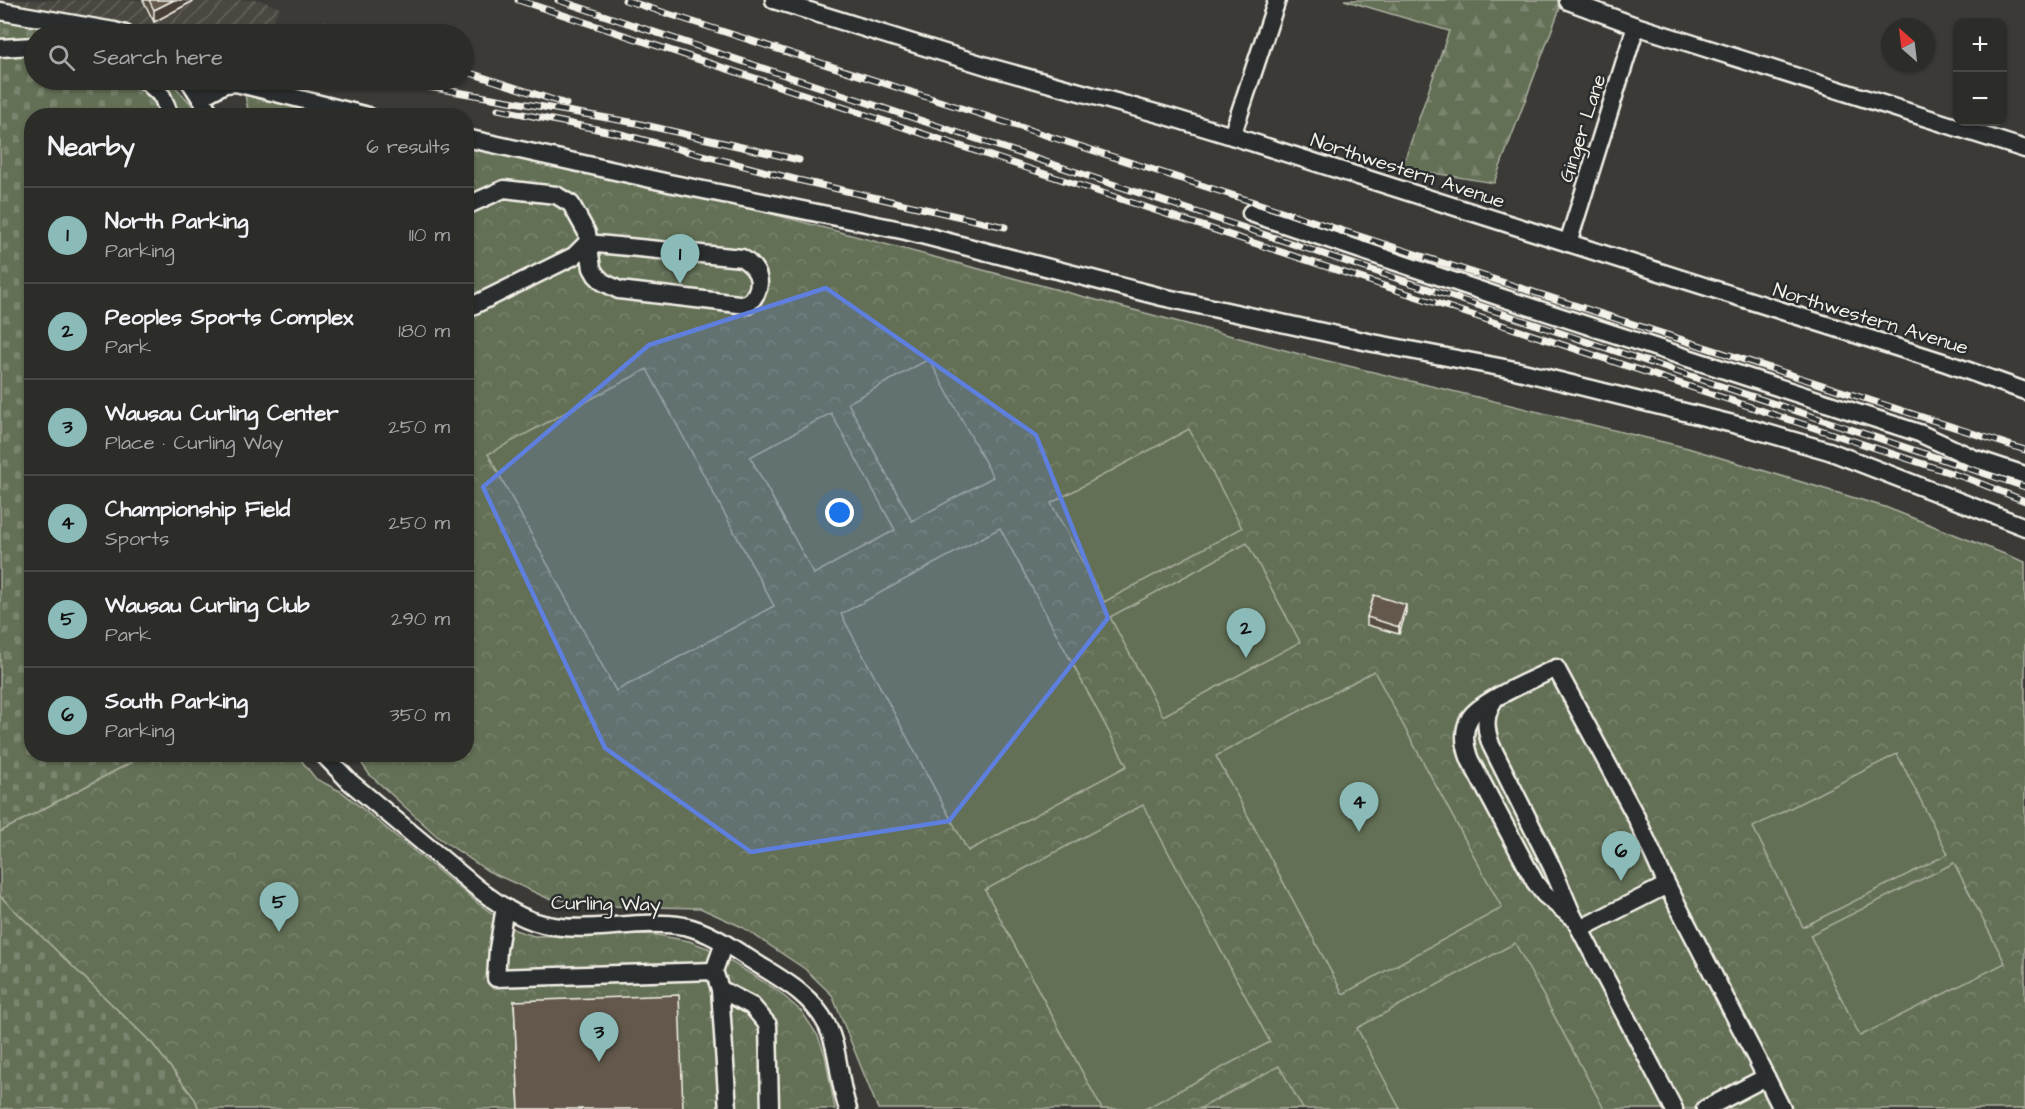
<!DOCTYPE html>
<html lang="en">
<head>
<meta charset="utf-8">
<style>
  body { margin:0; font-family:"Architects Daughter",sans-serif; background:#383835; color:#f1f3f6 }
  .controls { position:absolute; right:18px; top:18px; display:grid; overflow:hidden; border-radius:12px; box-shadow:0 2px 4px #0004 }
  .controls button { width:54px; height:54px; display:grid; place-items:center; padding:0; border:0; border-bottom:2px solid #484846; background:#2c2c29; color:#f1f3f6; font:30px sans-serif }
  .compass { position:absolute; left:1881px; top:18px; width:54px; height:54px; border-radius:50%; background:#2c2c29; box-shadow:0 2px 4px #0004; rotate:332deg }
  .you { position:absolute; left:840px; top:513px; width:21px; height:21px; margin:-15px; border:4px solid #fff; border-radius:50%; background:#1a73e8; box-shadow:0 0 0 9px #1a73e833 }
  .badge { display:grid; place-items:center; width:39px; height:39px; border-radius:50%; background:#8bbbb9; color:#111; font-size:20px; font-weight:700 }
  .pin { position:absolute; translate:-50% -50px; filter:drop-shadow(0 2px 3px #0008) }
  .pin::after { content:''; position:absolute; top:32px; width:21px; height:18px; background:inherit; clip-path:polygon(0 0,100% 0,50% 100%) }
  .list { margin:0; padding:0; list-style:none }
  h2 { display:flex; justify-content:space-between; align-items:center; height:78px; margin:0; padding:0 24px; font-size:26px }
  h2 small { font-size:20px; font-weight:400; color:#a6a7a8 }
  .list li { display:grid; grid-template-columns:39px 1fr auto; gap:18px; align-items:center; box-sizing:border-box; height:96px; padding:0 24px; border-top:2px solid #484846 }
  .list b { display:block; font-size:22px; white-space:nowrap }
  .list p { margin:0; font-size:20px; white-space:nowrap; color:#a6a7a8 }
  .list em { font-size:20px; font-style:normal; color:#a6a7a8 }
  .icon { flex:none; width:33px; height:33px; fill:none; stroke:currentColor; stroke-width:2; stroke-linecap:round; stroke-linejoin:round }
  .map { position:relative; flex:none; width:2025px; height:1109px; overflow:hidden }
  .search { position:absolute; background:#2c2c29; box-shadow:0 2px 4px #0004; left:24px; top:24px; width:450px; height:66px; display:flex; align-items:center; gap:15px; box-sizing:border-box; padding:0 21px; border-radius:33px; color:#a6a7a8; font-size:22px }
  .panel { position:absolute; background:#2c2c29; box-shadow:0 2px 4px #0004; left:24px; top:108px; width:450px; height:654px; border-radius:24px }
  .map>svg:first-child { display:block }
  .industrial { fill:url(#industrial-furrows) }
  .forest { fill:url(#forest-firs); stroke:#acb09f; stroke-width:1.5 }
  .cemetery { fill:url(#cemetery-stones); stroke:#acb09f; stroke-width:1.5 }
  .park { fill:url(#park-crowns); stroke:#acb09f; stroke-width:1.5 }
  .pitch { fill:#636f56; stroke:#acb09f; stroke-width:1.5 }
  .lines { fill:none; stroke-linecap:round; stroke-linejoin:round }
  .minor-casing { stroke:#f4f1e8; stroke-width:21 }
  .minor { stroke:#2a2d2e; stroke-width:16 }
  .rail-casing { stroke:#f4f1e8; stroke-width:7 }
  .rail { stroke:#2a2d2e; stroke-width:4.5; stroke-dasharray:14; stroke-linecap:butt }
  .wall { fill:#564d40; stroke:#f4f1e8; stroke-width:1.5 }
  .shaded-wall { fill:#463e34; stroke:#f4f1e8; stroke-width:1.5 }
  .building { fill:#64594b; stroke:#f4f1e8; stroke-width:1.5 }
  .marked { fill:#5e7fdd; fill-opacity:0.2; stroke:#5e7fdd; stroke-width:4.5; stroke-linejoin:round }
  .labels { text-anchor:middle; stroke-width:5; stroke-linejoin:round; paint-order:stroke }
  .street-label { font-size:20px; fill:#f4f1e8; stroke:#2a2d2e }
</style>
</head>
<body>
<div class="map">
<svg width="2025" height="1109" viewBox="0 0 2025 1109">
  <defs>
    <pattern id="industrial-furrows" width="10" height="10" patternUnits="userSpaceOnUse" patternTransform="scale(1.5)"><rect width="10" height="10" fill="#4a4640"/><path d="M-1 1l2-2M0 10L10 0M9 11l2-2" fill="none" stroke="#65615c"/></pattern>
    <pattern id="forest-firs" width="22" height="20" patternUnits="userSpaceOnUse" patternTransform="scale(1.5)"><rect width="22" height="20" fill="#636f56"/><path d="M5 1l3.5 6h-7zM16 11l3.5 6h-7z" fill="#7a846e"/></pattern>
    <pattern id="cemetery-stones" width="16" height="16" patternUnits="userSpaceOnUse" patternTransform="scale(1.5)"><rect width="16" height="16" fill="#636f56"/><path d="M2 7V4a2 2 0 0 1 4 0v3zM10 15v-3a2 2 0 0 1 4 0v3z" fill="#7a846e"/></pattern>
    <pattern id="park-crowns" width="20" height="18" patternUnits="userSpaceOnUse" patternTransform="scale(1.5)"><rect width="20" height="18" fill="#636f56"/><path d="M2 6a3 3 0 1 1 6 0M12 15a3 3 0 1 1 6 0" fill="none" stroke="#7a846e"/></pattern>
  </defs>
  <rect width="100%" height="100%" fill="#3b3a37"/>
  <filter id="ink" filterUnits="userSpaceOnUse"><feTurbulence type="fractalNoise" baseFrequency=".0167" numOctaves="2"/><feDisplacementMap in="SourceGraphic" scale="12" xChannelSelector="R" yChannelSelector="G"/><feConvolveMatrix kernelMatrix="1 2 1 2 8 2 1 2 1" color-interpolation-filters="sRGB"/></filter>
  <g filter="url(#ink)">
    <polygon class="industrial" points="0,0 260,0 280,8 265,34 65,34 0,20"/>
    <polygon class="forest" points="1344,0 1563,0 1494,183 1402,168 1449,31"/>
    <g class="cemetery">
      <polygon points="0,18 84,34 34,34 34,80 169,80 194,107 198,115 32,116 32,754 145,755 0,832"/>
      <polygon points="0,896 152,1043 195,1099 199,1109 0,1109"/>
    </g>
    <g class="park">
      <polygon points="242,80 262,80 399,115 249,115"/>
      <polygon points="467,133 1307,356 1688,448 1885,507 2025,562 2025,1109 878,1109 832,995 805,969 742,927 700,908 606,906 547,898 488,871 439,838 369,774 356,755 466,754"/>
      <polygon points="145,755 297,755 316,779 342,792 479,904 515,930 534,936 651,934 689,941 710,949 777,990 802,1012 818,1036 825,1055 835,1109 199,1109 195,1099 152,1043 0,896 0,832"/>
    </g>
    <g class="pitch">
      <polygon points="929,359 993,477 912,521 848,403"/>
      <polygon points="647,369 774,606 616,691 488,454"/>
      <polygon points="831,413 895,530 814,574 750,457"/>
      <polygon points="1189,429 1242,528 1104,602 1051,503"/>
      <polygon points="1000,528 1127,766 968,851 841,614"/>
      <polygon points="1247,543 1300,642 1163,716 1110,617"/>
      <polygon points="1374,671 1502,908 1343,994 1216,756"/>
      <polygon points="1897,754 1948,854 1803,927 1753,827"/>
      <polygon points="1143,805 1270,1042 1145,1109 1102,1109 985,890"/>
      <polygon points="1954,863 2005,963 1860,1036 1810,935"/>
      <polygon points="1515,943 1604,1109 1400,1109 1357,1028"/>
      <polygon points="1279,1066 1303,1109 1199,1109"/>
    </g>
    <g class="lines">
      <g class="minor-casing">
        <g id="minor">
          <polyline points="774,0 993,68 1170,117 1232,136 1946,363 2025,391"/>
          <polyline points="1568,1 1636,26 2025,149"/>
          <polyline points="0,11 114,31 125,34"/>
          <polyline points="0,48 34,46"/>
          <polyline points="145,80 162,96 170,116"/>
          <polyline points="189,80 212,116"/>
          <polyline points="201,97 225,84 236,83 368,116"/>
          <polyline points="1232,136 1277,0"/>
          <polyline points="466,138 669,183 906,231 1162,297 1373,343 1515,370 1749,428 1829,451 2025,527"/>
          <path d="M466,206L504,189L556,195L571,204L587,233L592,268L596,275L603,282L619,290L747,305C765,288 762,271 742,258L587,243L574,256L466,309"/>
          <polyline points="1251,213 1503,298 1919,433 1973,458 2025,475"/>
          <polyline points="1568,243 1636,26"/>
          <path d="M1494,700C1484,716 1485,728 1491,745L1552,867L1572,914L1674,1109"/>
          <path d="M323,754L350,782L476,887C496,903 518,918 543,924C589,935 637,918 684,926C713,932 739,953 764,968C790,984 813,998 827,1025C840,1052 838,1082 848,1109"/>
          <polyline points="505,907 498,949 496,978 714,971"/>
          <path d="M1574,919L1544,894L1535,882L1470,760C1465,747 1462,731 1470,718C1480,701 1536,678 1556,668L1636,817L1667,885L1766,1077L1705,1109"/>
          <polyline points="1580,929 1667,885"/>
          <polyline points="724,943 714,971 720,989 728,1109"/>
          <polyline points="720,989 752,1006 768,1025 770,1109"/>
          <polyline points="1766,1077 1782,1109"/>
        </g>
      </g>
      <use href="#minor" class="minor"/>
      <g class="rail-casing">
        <g id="rail">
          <polyline points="518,0 1969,479 2025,501"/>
          <polyline points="558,0 2025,487"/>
          <polyline points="625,0 2025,450"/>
          <polyline points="325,25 355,34"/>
          <polyline points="464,71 566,104"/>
          <polyline points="388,80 636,123 799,160"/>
          <polyline points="498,109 621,134 798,180 1005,227"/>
        </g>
      </g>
      <use href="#rail" class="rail"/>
    </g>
    <g class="wall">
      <polygon points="143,0 195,0 154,22"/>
      <polygon points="1406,612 1399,634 1367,625 1367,617"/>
      <polygon points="514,1001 683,1109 519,1109"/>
    </g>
    <g class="shaded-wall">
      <polygon points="174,0 195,0 154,22 154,10"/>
      <polygon points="1406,605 1406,612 1399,634 1399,627"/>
    </g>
    <g class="building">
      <polygon points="149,0 174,0 154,10"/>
      <polygon points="1374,595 1406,605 1399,627 1367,617"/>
      <polygon points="679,995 683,1109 519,1109 514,1001"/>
    </g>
  </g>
  <path class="marked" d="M826,288L1036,435L1108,618L949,821L751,852L605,748L483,487L649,345Z"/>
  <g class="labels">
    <g class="street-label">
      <text transform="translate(1582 128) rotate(-72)" y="7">Ginger Lane</text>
      <text transform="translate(1408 170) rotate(18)" y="7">Northwestern Avenue</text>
      <text transform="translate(1871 318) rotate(17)" y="7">Northwestern Avenue</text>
      <text transform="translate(606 903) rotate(1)" y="7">Curling Way</text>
    </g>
  </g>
</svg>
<div class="controls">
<button>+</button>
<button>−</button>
</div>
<svg class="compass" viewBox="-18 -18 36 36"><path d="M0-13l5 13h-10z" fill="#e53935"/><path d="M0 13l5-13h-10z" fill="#a6a7a8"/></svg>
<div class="you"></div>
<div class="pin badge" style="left:680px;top:284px">1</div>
<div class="pin badge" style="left:1246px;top:658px">2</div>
<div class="pin badge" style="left:599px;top:1062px">3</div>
<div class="pin badge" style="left:1359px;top:832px">4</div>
<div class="pin badge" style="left:279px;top:932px">5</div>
<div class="pin badge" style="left:1621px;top:881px">6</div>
<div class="search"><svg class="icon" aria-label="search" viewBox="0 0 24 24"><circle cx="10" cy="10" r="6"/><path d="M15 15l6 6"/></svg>Search here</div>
<section class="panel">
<h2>Nearby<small>6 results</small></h2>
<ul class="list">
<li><span class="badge">1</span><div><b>North Parking</b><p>Parking</p></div><em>110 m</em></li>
<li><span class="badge">2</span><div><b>Peoples Sports Complex</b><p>Park</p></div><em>180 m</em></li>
<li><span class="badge">3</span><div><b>Wausau Curling Center</b><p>Place · Curling Way</p></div><em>250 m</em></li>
<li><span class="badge">4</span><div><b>Championship Field</b><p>Sports</p></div><em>250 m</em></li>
<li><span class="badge">5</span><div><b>Wausau Curling Club</b><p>Park</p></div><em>290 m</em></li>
<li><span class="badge">6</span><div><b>South Parking</b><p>Parking</p></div><em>350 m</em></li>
</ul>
</section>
</div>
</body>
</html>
